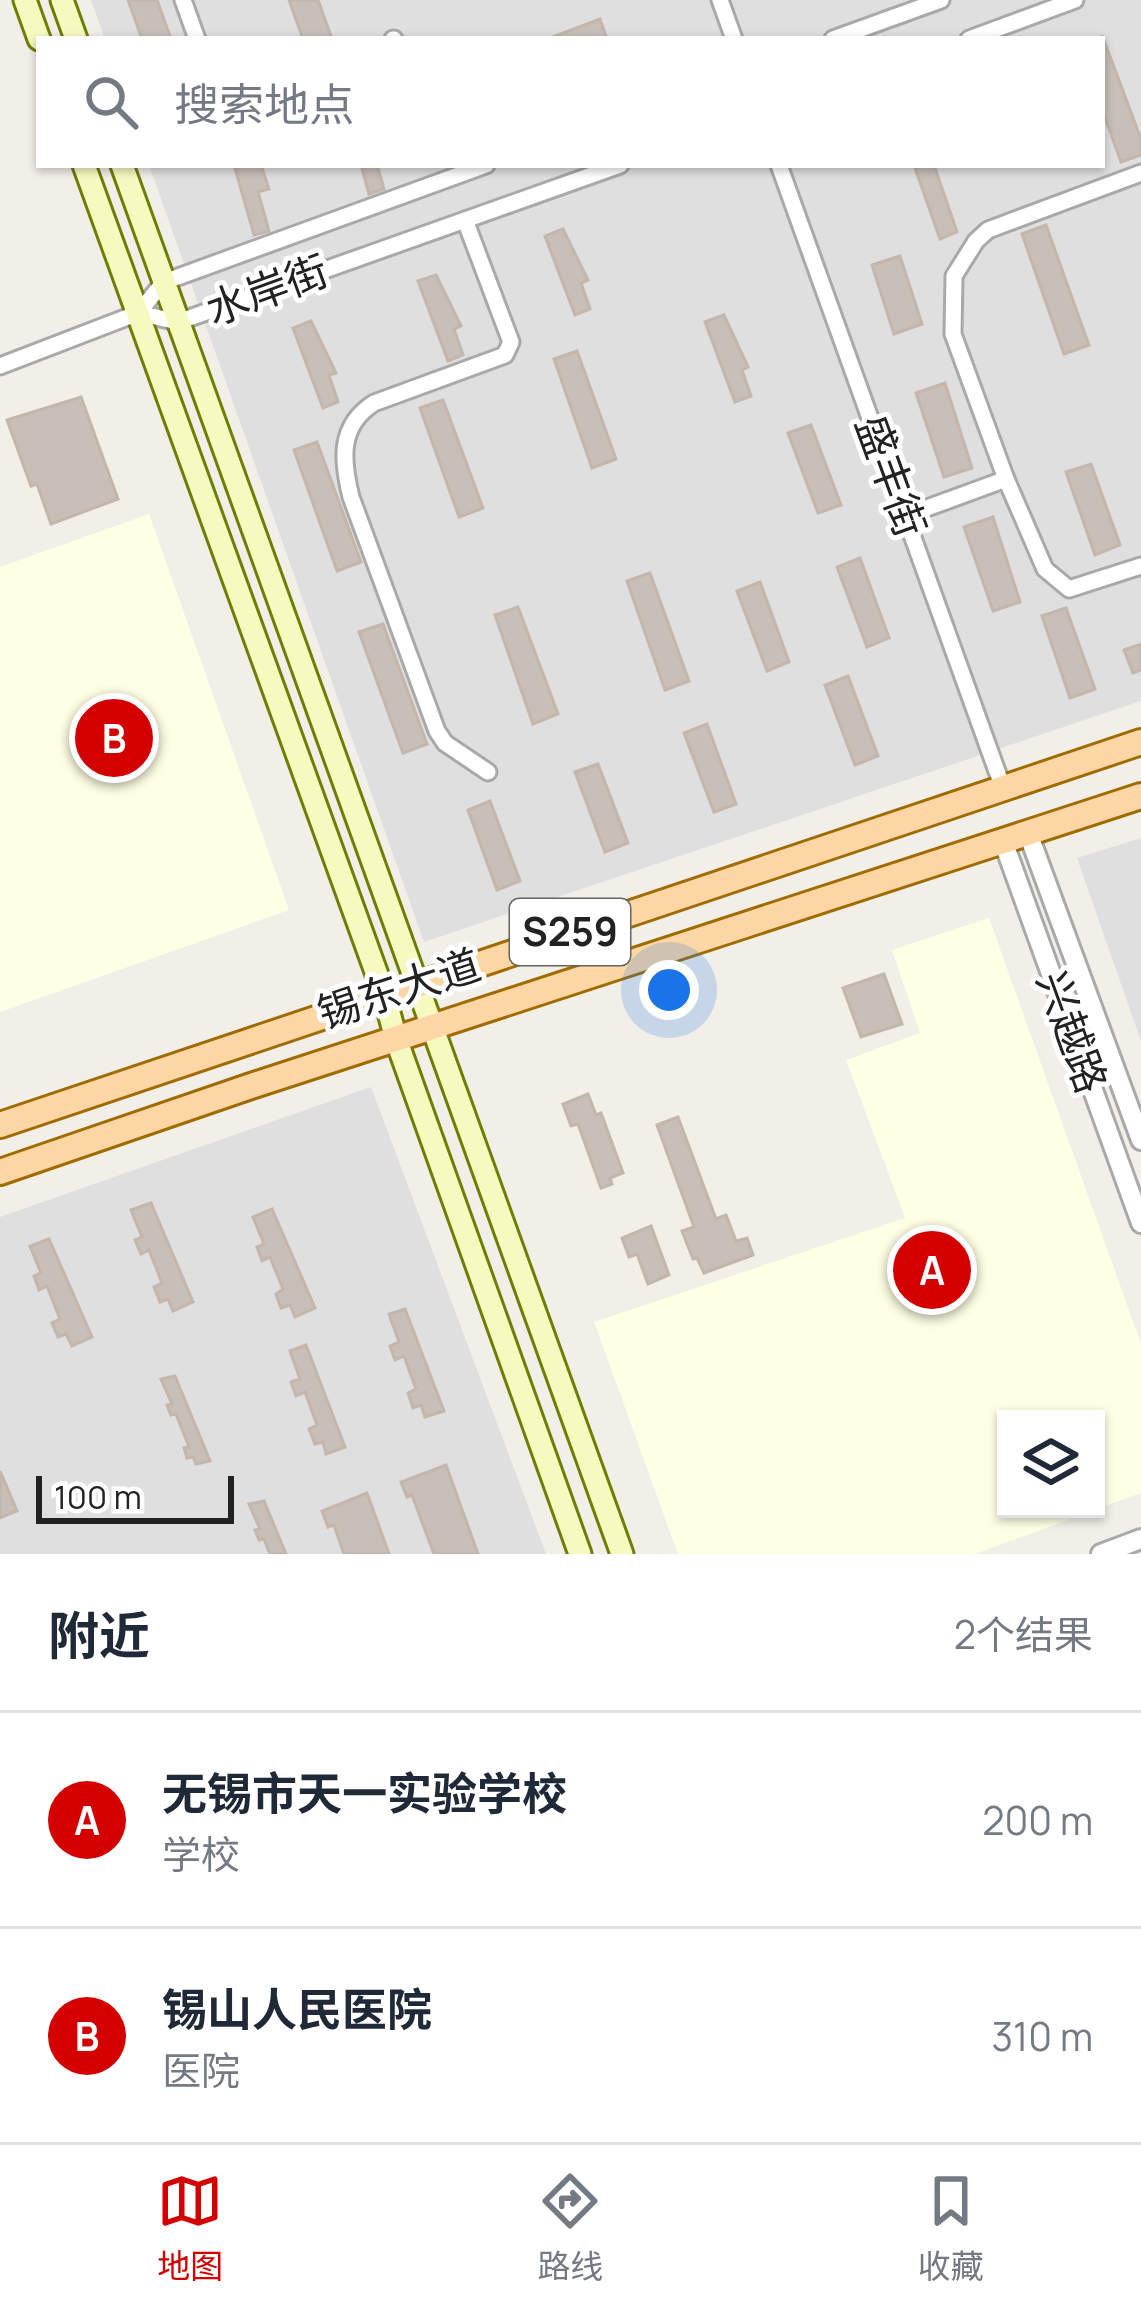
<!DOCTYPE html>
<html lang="zh">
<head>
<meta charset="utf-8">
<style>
  body { margin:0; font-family:Manrope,"Noto Sans SC",sans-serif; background:#f2f2f3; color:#1f2937 }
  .controls { position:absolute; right:36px; bottom:36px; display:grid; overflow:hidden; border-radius:0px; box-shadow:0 3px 9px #0004 }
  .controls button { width:108px; height:108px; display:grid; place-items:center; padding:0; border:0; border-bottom:3px solid #e0e1e3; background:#fff; color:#1f2937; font:60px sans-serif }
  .scale { position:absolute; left:36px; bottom:30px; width:198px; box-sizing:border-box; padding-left:12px; border:6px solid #222; border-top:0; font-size:33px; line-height:42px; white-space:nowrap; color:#222; -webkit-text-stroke:9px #fff; paint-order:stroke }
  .you { position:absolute; left:669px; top:990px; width:42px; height:42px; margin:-30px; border:9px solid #fff; border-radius:50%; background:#1a73e8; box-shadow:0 0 0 18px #1a73e833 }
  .badge { display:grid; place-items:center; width:78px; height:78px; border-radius:50%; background:#d40000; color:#fff; font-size:39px; font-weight:700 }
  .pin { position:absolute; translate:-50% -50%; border:6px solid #fff; box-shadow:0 3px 12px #0006 }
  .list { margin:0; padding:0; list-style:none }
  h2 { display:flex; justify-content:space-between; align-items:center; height:156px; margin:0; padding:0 48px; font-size:51px }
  h2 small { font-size:39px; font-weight:400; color:#747a83 }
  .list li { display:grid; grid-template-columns:78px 1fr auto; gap:36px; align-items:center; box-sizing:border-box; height:216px; padding:0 48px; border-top:3px solid #e0e1e3 }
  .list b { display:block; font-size:45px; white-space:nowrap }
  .list p { margin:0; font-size:39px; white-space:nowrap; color:#747a83 }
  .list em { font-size:39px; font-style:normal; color:#747a83 }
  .icon { flex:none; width:66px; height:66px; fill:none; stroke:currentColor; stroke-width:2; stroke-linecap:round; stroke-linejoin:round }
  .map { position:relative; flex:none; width:1141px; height:1554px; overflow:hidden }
  .search { position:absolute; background:#fff; box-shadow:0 3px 9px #0004; left:36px; right:36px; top:36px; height:132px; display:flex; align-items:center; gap:30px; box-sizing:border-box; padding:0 42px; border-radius:0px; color:#747a83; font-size:45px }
  .sheet { height:588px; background:#fff }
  nav { display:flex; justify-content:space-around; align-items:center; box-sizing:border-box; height:168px; border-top:3px solid #e0e1e3; background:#fff; font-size:33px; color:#747a83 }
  nav a { display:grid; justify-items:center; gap:6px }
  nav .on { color:#d40000 }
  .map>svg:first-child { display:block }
  .residential { fill:#e0dfdf }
  .education { fill:#ffffe5; fill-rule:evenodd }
  .building { fill:#c7bfb8; stroke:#c4b6ab; stroke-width:3 }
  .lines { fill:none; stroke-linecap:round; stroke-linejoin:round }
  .minor-casing { stroke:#a9a9a9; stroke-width:21 }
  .tertiary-casing { stroke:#a9a9a9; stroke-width:24 }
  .secondary-casing { stroke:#707d05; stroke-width:27 }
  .primary-casing { stroke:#a06b00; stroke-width:30 }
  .minor { stroke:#fff; stroke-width:15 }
  .tertiary { stroke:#fff; stroke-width:18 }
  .secondary { stroke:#f7fabf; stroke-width:21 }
  .primary { stroke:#fcd6a4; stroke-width:24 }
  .labels { text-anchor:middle; stroke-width:10; stroke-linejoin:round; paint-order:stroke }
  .shield { fill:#fff; stroke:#646464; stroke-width:3 }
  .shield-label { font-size:39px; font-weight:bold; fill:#222 }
  .street-label { font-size:42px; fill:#222; stroke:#fff }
</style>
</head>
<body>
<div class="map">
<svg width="1141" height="1554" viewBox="0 0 1141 1554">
  <rect width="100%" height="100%" fill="#f2efe9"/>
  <g class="residential">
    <polygon points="91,0 1141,0 1141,701 424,942 149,165 1102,165 1102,39 105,39"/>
    <polygon points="1141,838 1141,1041 1077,858"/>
    <polygon points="371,1087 546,1554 0,1554 0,1217"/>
  </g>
  <g class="education">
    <polygon points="149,514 289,910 0,1012 0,567"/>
    <path d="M989,918L1141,1344V1493L975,1554H678L594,1322L905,1218L846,1060L920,1033L892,950ZM1006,1419H1096V1509H1006Z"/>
  </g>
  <g class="building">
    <polygon points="128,0 157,0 171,39 142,39"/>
    <polygon points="289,0 318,0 332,39 303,39"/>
    <polygon points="600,19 607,39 550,39 550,38"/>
    <polygon points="1102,35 1141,139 1141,155 1121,162 1102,109"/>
    <polygon points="234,165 261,165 269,189 258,192 269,231 254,235"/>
    <polygon points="361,165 377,165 384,189 369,194"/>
    <polygon points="922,165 934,165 957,232 940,239 915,168"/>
    <polygon points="1046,225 1089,345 1064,354 1022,234"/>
    <polygon points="563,229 588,280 581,283 590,309 575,315 545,236"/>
    <polygon points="900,256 922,324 894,334 872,265"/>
    <polygon points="436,275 461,326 454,329 463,355 448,361 418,281"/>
    <polygon points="724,315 748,367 742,370 751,396 735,402 705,322"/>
    <polygon points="311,321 336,373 329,375 338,402 323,408 293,328"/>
    <polygon points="577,351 616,459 592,468 554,359"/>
    <polygon points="945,383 972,468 944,477 916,393"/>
    <polygon points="81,397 118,499 51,524 37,484 31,486 7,420"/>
    <polygon points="443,400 483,508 459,517 420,408"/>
    <polygon points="811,425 841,505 818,513 788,433"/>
    <polygon points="317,442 361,562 337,571 294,450"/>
    <polygon points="1091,464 1120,545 1095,555 1066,472"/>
    <polygon points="993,517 1020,602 993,611 964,527"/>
    <polygon points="860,558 889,638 867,647 837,567"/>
    <polygon points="650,573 689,681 665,690 627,581"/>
    <polygon points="760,582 789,662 767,671 737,591"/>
    <polygon points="518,607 558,714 533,724 495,615"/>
    <polygon points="1066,608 1095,689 1070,698 1042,616"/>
    <polygon points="383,624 427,744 403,753 359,632"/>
    <polygon points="1141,644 1141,670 1133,673 1124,650"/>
    <polygon points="848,676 878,756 855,765 825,685"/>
    <polygon points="707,724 736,804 714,812 684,733"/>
    <polygon points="598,764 628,843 605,852 575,772"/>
    <polygon points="490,801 520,881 497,890 468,810"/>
    <polygon points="884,974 902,1024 861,1037 843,988"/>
    <polygon points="588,1094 596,1115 601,1113 623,1173 610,1178 612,1184 601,1188 578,1124 571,1126 563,1104"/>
    <polygon points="678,1117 716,1219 726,1215 736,1241 747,1238 753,1255 704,1273 697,1258 693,1259 682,1231 694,1227 657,1125"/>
    <polygon points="151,1203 193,1302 173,1311 168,1299 160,1302 154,1287 162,1283 149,1250 141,1254 135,1240 142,1237 131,1210"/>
    <polygon points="272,1209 315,1308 295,1317 290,1305 281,1308 276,1294 283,1289 270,1257 262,1261 257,1247 264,1244 253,1217"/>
    <polygon points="651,1226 669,1275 648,1284 637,1254 629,1257 622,1238"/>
    <polygon points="49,1239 92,1337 72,1346 66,1334 58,1337 52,1323 60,1319 47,1286 39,1290 34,1276 41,1273 30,1246"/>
    <polygon points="405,1309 444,1411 425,1417 421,1405 413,1408 408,1393 416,1389 404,1356 395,1360 390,1346 399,1342 389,1314"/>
    <polygon points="306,1345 345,1447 326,1454 323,1442 315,1444 309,1429 317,1425 305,1392 296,1396 291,1382 300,1379 290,1351"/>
    <polygon points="175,1376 210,1461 196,1464 193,1457 187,1458 184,1448 189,1447 176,1414 171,1415 167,1405 172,1404 161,1379"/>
    <polygon points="446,1465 478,1554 434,1554 412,1495 407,1497 401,1482"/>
    <polygon points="0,1471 17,1511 0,1518"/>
    <polygon points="367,1493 389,1554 344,1554 334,1525 328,1527 322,1511"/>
    <polygon points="264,1501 286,1554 270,1554 264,1539 259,1540 255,1530 260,1529 249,1504"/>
  </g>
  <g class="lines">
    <g class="minor-casing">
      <g id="minor">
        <polyline points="183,0 197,39"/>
        <polyline points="720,0 734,39"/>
        <polyline points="393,39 394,39"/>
        <polyline points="833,39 941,0"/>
        <polyline points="969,39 1075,0"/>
        <polyline points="779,165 1003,788"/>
        <polyline points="1141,173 988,230 976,241 954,276 953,334 1006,479 1045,569 1069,589 1141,566"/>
        <path d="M465,220L511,342L505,355L374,403C338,426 342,461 351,497L437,731L445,743L488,772"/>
        <polyline points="138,313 178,322 620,165"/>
        <polyline points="0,366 138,313 164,282 486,165"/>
        <polyline points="905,516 1006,479"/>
      </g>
    </g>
    <g class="tertiary-casing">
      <g id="tertiary">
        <polyline points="1028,833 1141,1140"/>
        <polyline points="1003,841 1141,1223"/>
        <polyline points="1101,1554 1141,1539"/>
      </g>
    </g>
    <g class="secondary-casing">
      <g id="secondary">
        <polyline points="25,0 39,39"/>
        <polyline points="62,0 76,39"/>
        <polyline points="84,165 384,994 396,1039 580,1554"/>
        <polyline points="122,165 622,1554"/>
      </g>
    </g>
    <g class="primary-casing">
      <g id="primary">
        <polyline points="0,1125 1141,742"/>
        <polyline points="0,1172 251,1086 1141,796"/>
      </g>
    </g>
    <use href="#minor" class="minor"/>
    <use href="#tertiary" class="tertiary"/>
    <use href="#secondary" class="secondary"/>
    <use href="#primary" class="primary"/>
  </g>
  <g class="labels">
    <rect class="shield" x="510" y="899" width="120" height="66" rx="9"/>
    <g class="shield-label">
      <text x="570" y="946">S259</text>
    </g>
    <g class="street-label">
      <text transform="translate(267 290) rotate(-20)" y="15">水岸街</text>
      <text transform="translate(891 476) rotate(70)" y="15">盛丰街</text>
      <text transform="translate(399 989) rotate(-18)" y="15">锡东大道</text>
      <text transform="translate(1072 1032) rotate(70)" y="15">兴越路</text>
    </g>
  </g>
</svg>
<div class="controls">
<button><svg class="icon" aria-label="layers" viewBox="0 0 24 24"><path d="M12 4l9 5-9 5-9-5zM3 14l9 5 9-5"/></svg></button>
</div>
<div class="scale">100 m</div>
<div class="you"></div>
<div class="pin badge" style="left:932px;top:1270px">A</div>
<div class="pin badge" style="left:114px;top:738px">B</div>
<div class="search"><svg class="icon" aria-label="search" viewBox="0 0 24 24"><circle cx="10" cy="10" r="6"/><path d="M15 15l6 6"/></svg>搜索地点</div>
</div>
<section class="sheet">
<h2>附近<small>2个结果</small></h2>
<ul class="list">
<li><span class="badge">A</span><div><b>无锡市天一实验学校</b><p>学校</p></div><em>200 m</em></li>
<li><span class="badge">B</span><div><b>锡山人民医院</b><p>医院</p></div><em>310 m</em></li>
</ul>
</section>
<nav>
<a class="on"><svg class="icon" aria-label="map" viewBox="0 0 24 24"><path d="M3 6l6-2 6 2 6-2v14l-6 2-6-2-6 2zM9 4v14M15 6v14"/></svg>地图</a>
<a><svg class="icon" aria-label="directions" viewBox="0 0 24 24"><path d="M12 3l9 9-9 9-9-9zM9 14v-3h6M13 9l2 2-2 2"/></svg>路线</a>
<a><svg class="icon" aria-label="saved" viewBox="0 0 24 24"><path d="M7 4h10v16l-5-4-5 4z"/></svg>收藏</a>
</nav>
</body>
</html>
